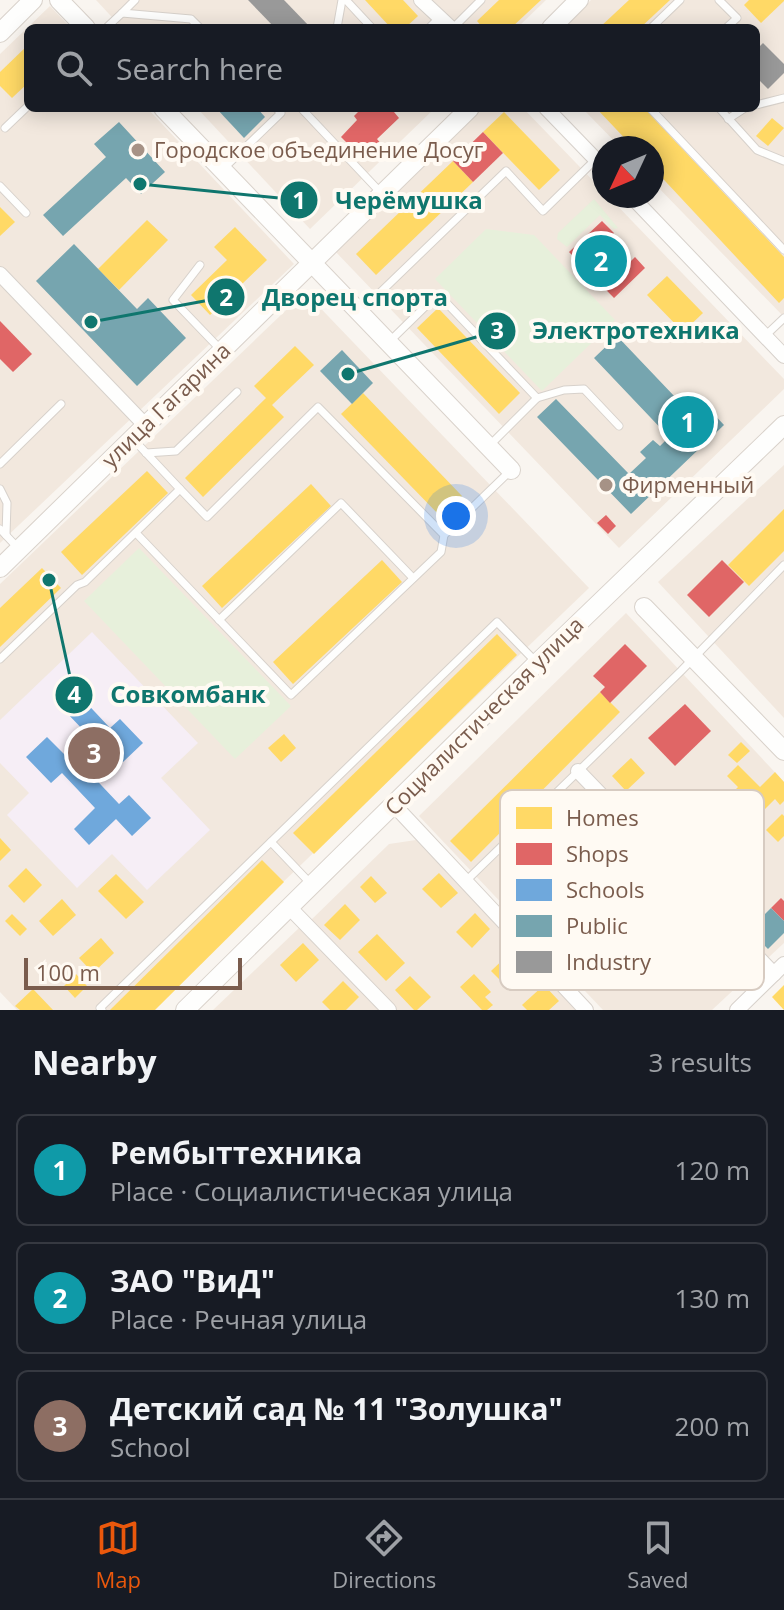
<!DOCTYPE html>
<html lang="en">
<head>
<meta charset="utf-8">
<style>
  body { margin:0; font-family:"Open Sans",sans-serif; background:#20242c; color:#f1f3f6 }
  .compass { position:absolute; left:592px; top:136px; width:72px; height:72px; border-radius:50%; background:#171b24; box-shadow:0 4px 20px #0003; rotate:226deg }
  .scale { position:absolute; left:24px; bottom:20px; width:218px; box-sizing:border-box; padding-left:8px; border:4px solid #7a5c4d; border-top:0; font-size:22px; line-height:28px; white-space:nowrap; color:#7a5c4d; -webkit-text-stroke:6px #fffaf3; paint-order:stroke }
  .you { position:absolute; left:456px; top:516px; width:28px; height:28px; margin:-20px; border:6px solid #fff; border-radius:50%; background:#1a73e8; box-shadow:0 0 0 12px #1a73e833 }
  .badge { display:grid; place-items:center; width:52px; height:52px; border-radius:50%; background:#ea580c; color:#fff; font-size:26px; font-weight:700 }
  .pin { position:absolute; translate:-50% -50%; border:4px solid #fff; box-shadow:0 2px 8px #0006 }
  .list { margin:0; padding:0; list-style:none }
  h2 { display:flex; justify-content:space-between; align-items:center; height:104px; margin:0; padding:0 32px; font-size:34px }
  h2 small { font-size:26px; font-weight:400; color:#9ea1a6 }
  .list li { display:grid; grid-template-columns:52px 1fr auto; gap:24px; align-items:center; box-sizing:border-box; height:112px; margin:0 16px 16px; padding:0 16px; border:2px solid #363941; border-radius:12px }
  .list b { display:block; font-size:30px; white-space:nowrap }
  .list p { margin:0; font-size:26px; white-space:nowrap; color:#9ea1a6 }
  .list em { font-size:26px; font-style:normal; color:#9ea1a6 }
  .icon { flex:none; width:44px; height:44px; fill:none; stroke:currentColor; stroke-width:2; stroke-linecap:round; stroke-linejoin:round }
  .map { position:relative; flex:none; width:784px; height:1010px; overflow:hidden }
  .search { position:absolute; background:#171b24; box-shadow:0 4px 20px #0003; left:24px; right:24px; top:24px; height:88px; display:flex; align-items:center; gap:20px; box-sizing:border-box; padding:0 28px; border-radius:12px; color:#9ea1a6; font-size:30px }
  .sheet { height:488px; background:#171b24 }
  nav { display:flex; justify-content:space-around; align-items:center; box-sizing:border-box; height:112px; border-top:2px solid #363941; background:#171b24; font-size:22px; color:#9ea1a6 }
  nav a { display:grid; justify-items:center; gap:4px }
  nav .on { color:#ea580c }
  .map>svg:first-child { display:block }
  .residential { fill:#f2e8de }
  .education { fill:#f6eef6 }
  .green { fill:#e7f0db }
  .homes { fill:#ffd966 }
  .shops { fill:#e06666 }
  .schools { fill:#6fa8dc }
  .public { fill:#76a5af }
  .industry { fill:#999 }
  .lines { fill:none; stroke-linecap:round; stroke-linejoin:round }
  .lane-casing { stroke:#d7d1cb; stroke-width:9 }
  .street-casing { stroke:#d7d1cb; stroke-width:16 }
  .secondary-casing { stroke:#d9d2cb; stroke-width:20 }
  .lane { stroke:#fefefd; stroke-width:7 }
  .street { stroke:#fefefd; stroke-width:14 }
  .secondary { stroke:#fefefd; stroke-width:18 }
  .poi-dot { fill:#a69286; stroke:#fffaf3; stroke-width:3 }
  .labels { text-anchor:middle; stroke-width:8; stroke-linejoin:round; paint-order:stroke }
  .poi-label { font-size:22px; fill:#7a5c4d; stroke:#fffaf3; text-anchor:start }
  .street-label { font-size:22px; fill:#7a5c4d; stroke:#fffaf3 }
  .key { fill:#fffaf3; stroke:#d7cbc1; stroke-width:2 }
  .key-label { font-size:22px; fill:#7a5c4d }
  .leader { fill:none; stroke:#0f766e; stroke-width:3 }
  .callout-dot { fill:#0f766e; stroke:#fffaf3; stroke-width:3 }
  .mark-label { font-size:24px; text-anchor:middle; font-weight:bold; fill:#fff }
  .callout-label { font-size:24px; text-anchor:middle; font-weight:bold; fill:#0f766e; stroke:#fffaf3; stroke-width:8; stroke-linejoin:round; paint-order:stroke }
</style>
</head>
<body>
<div class="map">
<svg width="784" height="1010" viewBox="0 0 784 1010">
  <rect width="100%" height="100%" fill="#f9f5f0"/>
  <g class="residential">
    <polygon points="96,0 546,0 517,28 122,28"/>
    <polygon points="591,0 784,0 784,317 652,181 652,148 621,148 582,108 756,108 756,28 563,28"/>
    <polygon points="50,6 71,28 28,28 28,108 147,108 294,264 0,543 0,54"/>
    <polygon points="197,108 435,108 310,229"/>
    <polygon points="480,108 523,108 604,192 604,196 608,196 784,379 784,389 619,548 333,249"/>
    <polygon points="305,292 589,588 150,1010 17,1010 0,992 0,584"/>
    <polygon points="784,465 784,718 658,582"/>
    <polygon points="626,613 784,782 784,943 712,1010 603,1010 419,816"/>
    <polygon points="416,840 577,1010 396,1010 310,921 389,844"/>
    <polygon points="300,927 380,1010 213,1010"/>
  </g>
  <polygon class="education" points="92,632 198,743 161,778 210,830 147,890 112,854 77,888 7,815 29,793 0,763 0,720"/>
  <g class="green">
    <polygon points="594,199 618,228 614,229 600,215 567,247 557,239 558,233"/>
    <polygon points="486,229 534,235 615,320 542,391 435,279"/>
    <polygon points="139,548 291,706 235,759 84,601"/>
  </g>
  <g class="homes">
    <polygon points="365,0 403,0 418,16 405,28 391,28"/>
    <polygon points="499,0 541,0 511,28 483,28 477,21"/>
    <polygon points="629,0 670,0 640,28 599,28"/>
    <polygon points="749,0 784,0 784,1 761,23 744,5"/>
    <polygon points="28,45 28,83 12,98 0,86 0,72"/>
    <polygon points="596,108 644,108 784,257 784,298 779,303 652,167 652,148 634,148"/>
    <polygon points="504,112 560,170 539,190 483,132"/>
    <polygon points="772,118 784,128 768,146 756,136"/>
    <polygon points="453,161 473,182 376,275 356,254"/>
    <polygon points="0,207 15,222 0,236"/>
    <polygon points="147,220 168,240 119,290 98,269"/>
    <polygon points="235,227 267,260 210,315 191,295 227,260 214,247"/>
    <polygon points="667,276 703,313 683,332 647,295"/>
    <polygon points="438,308 520,393 499,414 417,328"/>
    <polygon points="295,346 314,365 272,405 284,417 203,497 185,478 266,398 254,386"/>
    <polygon points="363,393 462,496 441,517 341,414"/>
    <polygon points="147,471 168,493 82,575 61,552"/>
    <polygon points="311,484 331,506 222,608 202,586"/>
    <polygon points="784,509 784,551 749,586 728,565"/>
    <polygon points="382,560 402,582 293,684 273,662"/>
    <polygon points="42,568 61,588 0,647 0,608"/>
    <polygon points="497,634 517,655 314,854 293,833"/>
    <polygon points="600,692 620,712 471,862 450,841"/>
    <polygon points="284,734 296,748 281,762 268,748"/>
    <polygon points="741,742 750,751 737,763 728,755"/>
    <polygon points="631,758 645,773 626,791 612,776"/>
    <polygon points="738,765 760,787 775,772 784,782 784,801 780,805 775,799 762,812 746,795 742,799 734,791 738,787 727,776"/>
    <polygon points="782,814 784,816 784,836 778,842 766,830"/>
    <polygon points="0,838 11,850 0,861"/>
    <polygon points="262,860 284,882 155,1010 110,1010"/>
    <polygon points="26,868 42,885 24,903 8,886"/>
    <polygon points="439,873 458,893 441,908 422,889"/>
    <polygon points="116,874 144,902 126,919 98,891"/>
    <polygon points="371,876 387,893 375,903 360,887"/>
    <polygon points="62,899 76,915 53,936 39,921"/>
    <polygon points="345,904 360,920 340,940 324,925"/>
    <polygon points="475,913 490,929 472,948 456,932"/>
    <polygon points="12,914 27,929 20,936 5,921"/>
    <polygon points="377,934 405,963 386,981 358,952"/>
    <polygon points="101,938 114,953 93,973 79,958"/>
    <polygon points="303,943 319,960 296,982 280,965"/>
    <polygon points="510,953 523,968 505,985 491,971"/>
    <polygon points="76,974 87,986 75,998 64,986"/>
    <polygon points="474,974 491,992 485,997 493,1005 487,1010 482,1010 460,987"/>
    <polygon points="410,976 431,997 417,1010 414,1010 395,990"/>
    <polygon points="343,981 359,997 346,1010 330,1010 322,1002"/>
    <polygon points="544,985 559,1001 549,1010 527,1010 522,1005"/>
    <polygon points="784,985 784,1010 772,997"/>
    <polygon points="33,989 53,1010 20,1010 15,1006"/>
  </g>
  <g class="shops">
    <polygon points="362,108 398,108 394,112 399,118 377,139 382,145 365,161 341,137 357,120 354,116"/>
    <polygon points="483,132 503,153 473,182 453,161"/>
    <polygon points="602,221 614,233 605,241 627,265 635,257 645,268 614,298 569,252"/>
    <polygon points="413,289 421,297 406,311 398,303"/>
    <polygon points="0,321 32,354 13,372 0,359"/>
    <polygon points="606,515 616,526 608,534 597,523"/>
    <polygon points="722,560 744,582 709,617 687,595"/>
    <polygon points="625,644 647,666 610,703 600,692 605,687 593,676"/>
    <polygon points="685,704 711,731 675,766 648,738"/>
    <polygon points="781,898 784,901 784,921 771,908"/>
  </g>
  <polygon class="schools" points="79,695 110,728 120,719 143,743 123,762 108,746 85,768 119,804 129,795 151,818 132,836 116,819 89,845 74,829 95,808 62,773 51,783 26,757 47,737 66,756 88,735 64,710"/>
  <g class="public">
    <polygon points="216,108 257,108 265,117 244,138"/>
    <polygon points="119,122 165,172 141,194 126,178 63,236 43,215 106,157 94,144"/>
    <polygon points="74,244 137,309 148,298 186,338 137,386 36,281"/>
    <polygon points="617,336 695,418 707,407 724,425 631,514 537,417 556,399 629,474 646,458 640,452 653,440 660,446 669,437 594,358"/>
    <polygon points="342,350 373,383 352,404 320,371"/>
    <polygon points="771,908 784,921 784,933 768,949 749,930"/>
  </g>
  <g class="industry">
    <polygon points="248,0 284,0 311,28 275,28"/>
    <polygon points="763,43 784,64 784,73 768,89 756,77 756,50"/>
  </g>
  <g class="lines">
    <g class="lane-casing">
      <g id="lane">
        <polyline points="346,0 372,28"/>
        <polyline points="719,0 737,18 726,28"/>
        <polyline points="122,13 135,0"/>
        <polyline points="106,28 122,13 191,19 200,28"/>
        <polyline points="337,28 342,0"/>
        <polyline points="429,28 439,18"/>
        <polyline points="453,28 481,0"/>
        <polyline points="651,28 680,0"/>
        <polyline points="756,105 784,98"/>
        <polyline points="301,108 381,193"/>
        <polyline points="650,108 784,250"/>
        <polyline points="719,108 757,150 784,161"/>
        <polyline points="728,119 745,108"/>
        <polyline points="5,128 28,106"/>
        <polyline points="224,168 281,113 276,108"/>
        <polyline points="0,186 26,213"/>
        <polyline points="200,265 173,300 220,349"/>
        <polyline points="361,311 506,171 543,211 595,160"/>
        <polyline points="765,336 784,318"/>
        <polyline points="390,341 438,294 537,398"/>
        <polyline points="490,445 537,398 564,390 584,389 619,426"/>
        <polyline points="146,453 176,451 237,392"/>
        <polyline points="0,464 61,404"/>
        <polyline points="0,489 7,503 6,535"/>
        <polyline points="180,489 207,517 318,407 444,535 509,472"/>
        <polyline points="0,529 18,548"/>
        <polyline points="136,533 291,695 441,552 444,535"/>
        <polyline points="219,620 341,503 413,578"/>
        <polyline points="0,659 77,585 85,582 180,489 133,439"/>
        <polyline points="271,842 311,884"/>
        <polyline points="466,881 681,671 784,565"/>
        <polyline points="102,1010 100,1008 497,622 535,661"/>
      </g>
    </g>
    <g class="street-casing">
      <g id="street">
        <polyline points="421,0 451,28"/>
        <polyline points="546,108 604,168"/>
        <polyline points="631,196 784,356"/>
        <polyline points="0,274 146,426"/>
        <polyline points="578,771 774,974"/>
        <polyline points="394,805 586,1010"/>
        <polyline points="289,907 389,1010"/>
        <polyline points="737,1010 784,964"/>
      </g>
    </g>
    <g class="secondary-casing">
      <g id="secondary">
        <polyline points="59,0 86,28"/>
        <polyline points="551,28 579,0"/>
        <polyline points="0,33 33,0"/>
        <polyline points="163,108 511,470"/>
        <polyline points="0,568 470,108"/>
        <polyline points="644,607 784,751"/>
        <polyline points="185,1010 537,663 784,425"/>
      </g>
    </g>
    <use href="#lane" class="lane"/>
    <use href="#street" class="street"/>
    <use href="#secondary" class="secondary"/>
  </g>
  <g class="poi-dot">
    <circle cx="138" cy="150" r="8"/>
    <circle cx="606" cy="485" r="8"/>
  </g>
  <g class="labels">
    <g class="poi-label">
      <text x="154" y="158">Городское объединение Досуг</text>
      <text x="622" y="493">Фирменный</text>
    </g>
    <g class="street-label">
      <text transform="translate(166 405) rotate(-44)" y="8">улица Гагарина</text>
      <text transform="translate(484 716) rotate(-45)" y="8">Социалистическая улица</text>
    </g>
  </g>
  <rect x="500" y="790" width="264" height="200" rx="12" class="key"/>
  <rect x="516" y="807" width="36" height="22" fill="#ffd966"/>
  <rect x="516" y="843" width="36" height="22" fill="#e06666"/>
  <rect x="516" y="879" width="36" height="22" fill="#6fa8dc"/>
  <rect x="516" y="915" width="36" height="22" fill="#76a5af"/>
  <rect x="516" y="951" width="36" height="22" fill="#999"/>
  <g class="key-label">
    <text x="566" y="826">Homes</text>
    <text x="566" y="862">Shops</text>
    <text x="566" y="898">Schools</text>
    <text x="566" y="934">Public</text>
    <text x="566" y="970">Industry</text>
  </g>
  <path class="leader" d="M140 184L299 200M91 322L226 297M348 374L497 331M49 580L74 695"/>
  <g class="callout-dot">
    <circle cx="140" cy="184" r="8"/>
    <circle cx="91" cy="322" r="8"/>
    <circle cx="348" cy="374" r="8"/>
    <circle cx="49" cy="580" r="8"/>
    <circle cx="299" cy="200" r="20"/>
    <circle cx="226" cy="297" r="20"/>
    <circle cx="497" cy="331" r="20"/>
    <circle cx="74" cy="695" r="20"/>
  </g>
  <g class="mark-label">
    <text x="299" y="209">1</text>
    <text x="226" y="306">2</text>
    <text x="497" y="339">3</text>
    <text x="74" y="703">4</text>
  </g>
  <g class="callout-label">
    <text x="409" y="209">Черёмушка</text>
    <text x="355" y="306">Дворец спорта</text>
    <text x="636" y="339">Электротехника</text>
    <text x="188" y="703">Совкомбанк</text>
  </g>
</svg>
<svg class="compass" viewBox="-18 -18 36 36"><path d="M0-13l5 13h-10z" fill="#e53935"/><path d="M0 13l5-13h-10z" fill="#9ea1a6"/></svg>
<div class="scale">100 m</div>
<div class="you"></div>
<div class="pin badge" style="left:688px;top:422px;background:#0f9aa8">1</div>
<div class="pin badge" style="left:601px;top:261px;background:#0f9aa8">2</div>
<div class="pin badge" style="left:94px;top:753px;background:#8d6e63">3</div>
<div class="search"><svg class="icon" aria-label="search" viewBox="0 0 24 24"><circle cx="10" cy="10" r="6"/><path d="M15 15l6 6"/></svg>Search here</div>
</div>
<section class="sheet">
<h2>Nearby<small>3 results</small></h2>
<ul class="list">
<li><span class="badge" style="background:#0f9aa8">1</span><div><b>Рембыттехника</b><p>Place · Социалистическая улица</p></div><em>120 m</em></li>
<li><span class="badge" style="background:#0f9aa8">2</span><div><b>ЗАО &quot;ВиД&quot;</b><p>Place · Речная улица</p></div><em>130 m</em></li>
<li><span class="badge" style="background:#8d6e63">3</span><div><b>Детский сад № 11 &quot;Золушка&quot;</b><p>School</p></div><em>200 m</em></li>
</ul>
</section>
<nav>
<a class="on"><svg class="icon" aria-label="map" viewBox="0 0 24 24"><path d="M3 6l6-2 6 2 6-2v14l-6 2-6-2-6 2zM9 4v14M15 6v14"/></svg>Map</a>
<a><svg class="icon" aria-label="directions" viewBox="0 0 24 24"><path d="M12 3l9 9-9 9-9-9zM9 14v-3h6M13 9l2 2-2 2"/></svg>Directions</a>
<a><svg class="icon" aria-label="saved" viewBox="0 0 24 24"><path d="M7 4h10v16l-5-4-5 4z"/></svg>Saved</a>
</nav>
</body>
</html>
